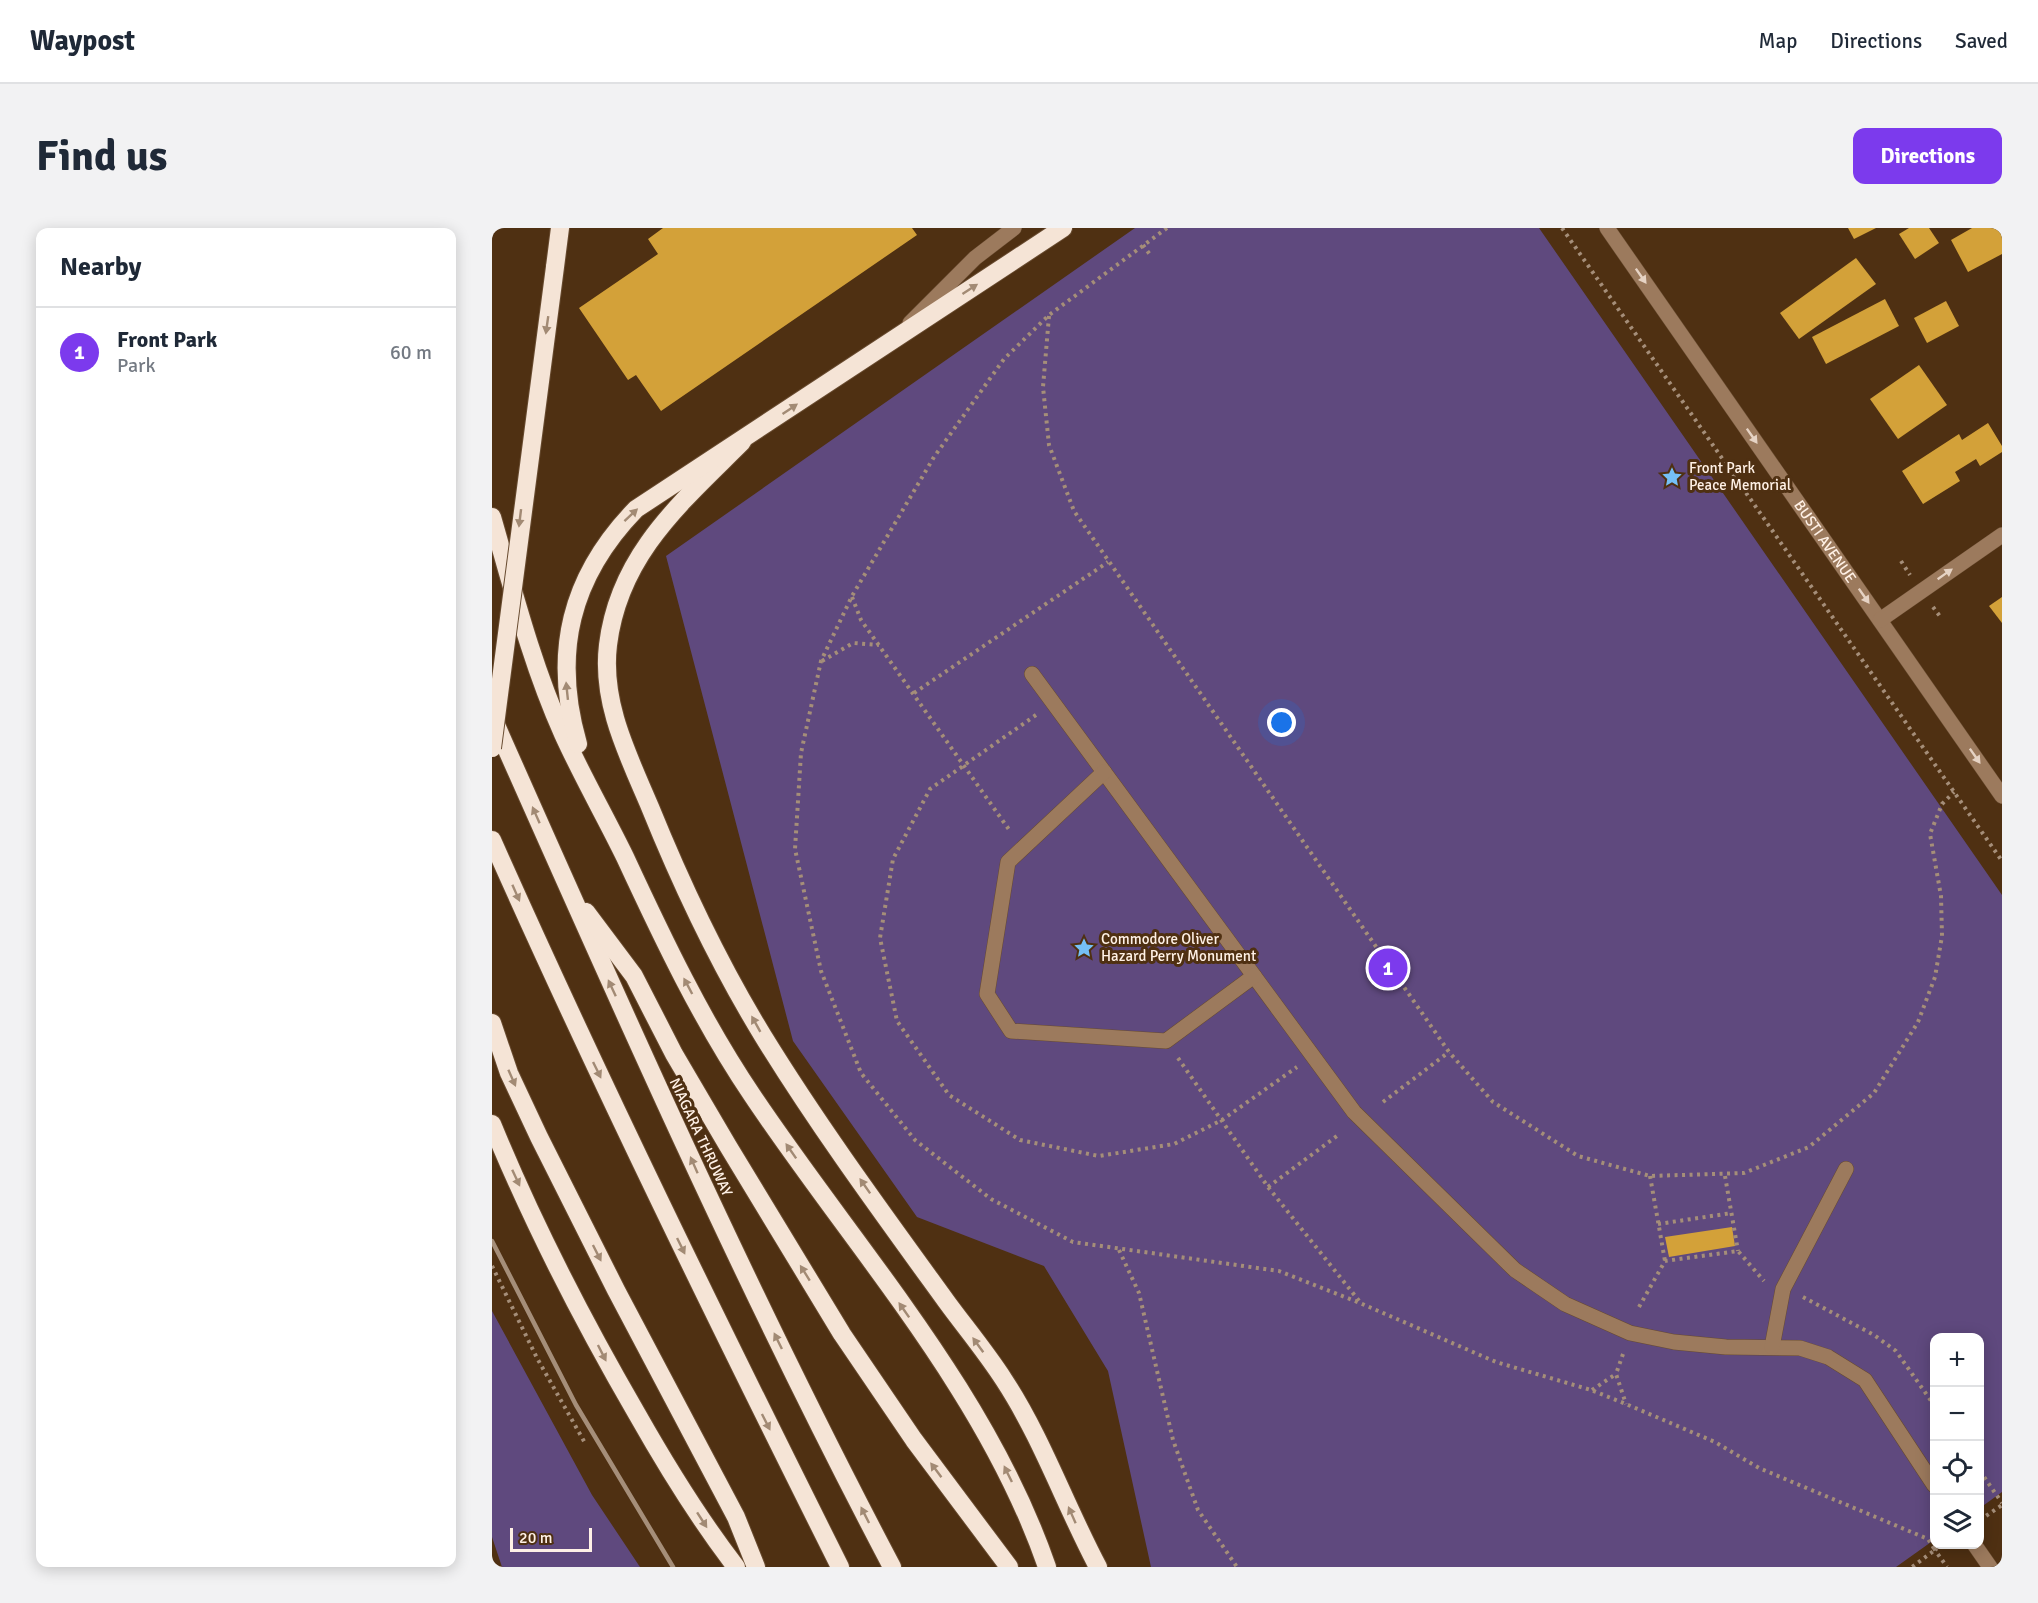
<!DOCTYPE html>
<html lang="en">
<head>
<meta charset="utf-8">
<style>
  body { margin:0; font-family:Signika,sans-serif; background:#f2f2f3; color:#1f2937 }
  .controls { position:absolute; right:18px; bottom:18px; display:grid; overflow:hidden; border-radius:12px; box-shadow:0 3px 15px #0003 }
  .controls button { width:54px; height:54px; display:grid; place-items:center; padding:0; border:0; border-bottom:2px solid #e0e1e3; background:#fff; color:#1f2937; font:30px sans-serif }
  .scale { position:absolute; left:18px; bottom:15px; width:82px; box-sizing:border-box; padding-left:6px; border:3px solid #fff1e6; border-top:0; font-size:16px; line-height:21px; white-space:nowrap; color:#fff1e6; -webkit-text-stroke:4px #4f3012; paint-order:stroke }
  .you { position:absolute; left:790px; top:495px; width:21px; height:21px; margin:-15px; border:4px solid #fff; border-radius:50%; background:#1a73e8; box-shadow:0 0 0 9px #1a73e833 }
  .badge { display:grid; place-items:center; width:39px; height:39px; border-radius:50%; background:#7c3aed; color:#fff; font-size:20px; font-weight:700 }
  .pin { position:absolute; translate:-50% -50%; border:3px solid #fff; box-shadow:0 2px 6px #0006 }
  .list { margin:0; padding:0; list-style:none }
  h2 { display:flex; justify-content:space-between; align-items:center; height:78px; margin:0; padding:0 24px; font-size:26px }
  h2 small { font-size:20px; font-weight:400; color:#747a83 }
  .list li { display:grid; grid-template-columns:39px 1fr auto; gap:18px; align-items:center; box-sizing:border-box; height:90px; padding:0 24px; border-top:2px solid #e0e1e3 }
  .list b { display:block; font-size:22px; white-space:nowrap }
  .list p { margin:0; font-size:20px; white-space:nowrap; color:#747a83 }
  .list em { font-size:20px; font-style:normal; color:#747a83 }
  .icon { flex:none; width:33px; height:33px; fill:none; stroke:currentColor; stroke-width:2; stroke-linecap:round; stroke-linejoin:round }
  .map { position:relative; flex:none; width:1510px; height:1339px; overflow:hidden; border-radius:12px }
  header { display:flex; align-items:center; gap:36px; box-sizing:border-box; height:84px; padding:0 30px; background:#fff; border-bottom:2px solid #e0e1e3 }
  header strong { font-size:28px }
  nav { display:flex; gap:33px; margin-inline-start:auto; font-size:21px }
  .intro { display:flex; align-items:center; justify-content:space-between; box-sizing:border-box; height:144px; padding:0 36px }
  h1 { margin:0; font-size:42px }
  .button { padding:15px 27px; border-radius:12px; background:#7c3aed; color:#fff; font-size:21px; font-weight:700 }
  main { display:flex; gap:36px; padding:0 36px }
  aside { flex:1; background:#fff; border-radius:12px; box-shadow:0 3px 15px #0003 }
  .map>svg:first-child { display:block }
  .green { fill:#5f497e }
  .building { fill:#d3a139 }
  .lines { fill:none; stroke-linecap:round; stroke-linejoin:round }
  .minor-casing { stroke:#684b30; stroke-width:16 }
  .highway-casing { stroke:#684b30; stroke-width:20 }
  .path { stroke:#a58e79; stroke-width:4; stroke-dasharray:3 4.5; stroke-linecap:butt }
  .minor { stroke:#9c7a5d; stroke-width:15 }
  .highway { stroke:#f5e4d6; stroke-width:18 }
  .rail { stroke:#a58e79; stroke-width:4.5 }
  .highway-bridge-casing { stroke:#684b30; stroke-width:20; stroke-linecap:butt }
  .highway-bridge { stroke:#f5e4d6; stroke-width:18 }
  .oneway { fill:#e6d3c4 }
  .oneway2 { fill:#a28a74 }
  .labels { text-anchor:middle; stroke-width:6; stroke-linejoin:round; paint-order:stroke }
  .poi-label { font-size:15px; fill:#fff1e6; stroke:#4f3012; text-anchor:start }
  .street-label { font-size:15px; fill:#fff1e6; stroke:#4f3012 }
</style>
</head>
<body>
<header>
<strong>Waypost</strong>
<nav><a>Map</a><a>Directions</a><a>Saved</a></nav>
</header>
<div class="intro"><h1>Find us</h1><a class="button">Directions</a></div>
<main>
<aside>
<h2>Nearby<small></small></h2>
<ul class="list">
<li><span class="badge">1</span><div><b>Front Park</b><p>Park</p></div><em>60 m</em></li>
</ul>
</aside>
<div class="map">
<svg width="1510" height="1339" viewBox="0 0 1510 1339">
  <rect width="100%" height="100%" fill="#4f3012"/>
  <g class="green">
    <polygon points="643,0 1047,0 1510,667 1510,1264 1488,1280 1488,1110 1442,1110 1442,1312 1404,1339 659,1339 616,1143 552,1038 425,989 301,813 174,328"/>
    <polygon points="0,1083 100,1267 148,1339 10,1339 0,1309"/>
  </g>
  <g class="building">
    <polygon points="171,0 420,0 425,7 169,183 144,147 136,152 87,80 166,26 156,11"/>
    <polygon points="1356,0 1384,0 1362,11"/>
    <polygon points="1417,0 1437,0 1447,15 1423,31 1407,6"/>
    <polygon points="1480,0 1510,0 1510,26 1476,44 1459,12"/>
    <polygon points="1364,30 1384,56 1307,111 1288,85"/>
    <polygon points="1393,71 1407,98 1334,136 1320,109"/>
    <polygon points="1454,73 1467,98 1435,115 1422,90"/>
    <polygon points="1427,137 1455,177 1406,211 1378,171"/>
    <polygon points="1496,195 1510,218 1510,224 1488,238 1484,231 1463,244 1468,253 1431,276 1410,243 1467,206 1470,212"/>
    <polygon points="1510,369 1510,395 1497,378"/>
    <polygon points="1240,999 1243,1018 1177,1029 1173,1009"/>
  </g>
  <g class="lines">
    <g class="minor-casing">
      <g id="minor">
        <path id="s1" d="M1115,0L1510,568"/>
        <polyline points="418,95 483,30 522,0"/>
        <polyline points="1388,392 1510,307"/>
        <polyline points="540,446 862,884 1023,1042 1073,1076 1138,1105 1182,1114 1234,1119 1308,1120 1336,1129 1373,1152 1442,1257"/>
        <polyline points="612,544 516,634 495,766 519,803 674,813 762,748"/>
        <polyline points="1280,1119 1291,1061 1354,941"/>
        <polyline points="1482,1316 1498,1339"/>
      </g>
    </g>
    <g class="highway-casing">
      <g id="highway">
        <polyline points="63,39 68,0"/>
        <path d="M250,214C190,274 127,326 116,417C109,475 136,527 158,579C190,658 227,736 271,808C327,899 391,986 454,1073C473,1099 494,1124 512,1152C550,1210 573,1277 606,1339"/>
        <path d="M0,289C21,362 40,437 71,506C90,548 113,588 133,629C171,711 210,793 260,867C363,1021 494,1162 555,1339"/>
        <path d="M0,488C127,775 254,1062 400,1339"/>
        <path d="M86,516C60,425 78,349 144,281L571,0"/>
        <path d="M0,612C109,857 228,1099 348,1339"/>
        <polyline points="94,684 142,748 182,826 236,918 350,1106 422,1212 517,1339"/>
        <polyline points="0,795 17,845 47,909 124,1062 244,1289 264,1339"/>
        <path d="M0,896C41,996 91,1093 145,1186C175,1239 207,1291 244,1339"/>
      </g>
    </g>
    <g class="path">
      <polyline points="675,0 557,87 512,131 442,229 360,368 329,433 309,525 303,621 329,743 369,845 423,912 499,971 581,1014 787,1043 868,1075 1004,1134 1099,1162 1134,1176 1223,1214 1267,1240 1436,1311 1443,1322 1420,1339"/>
      <polyline points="1070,0 1510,633"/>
      <polyline points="651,17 659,28"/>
      <polyline points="557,88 551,159 557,217 582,283 957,824 1001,874 1086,928 1158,948 1252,945 1317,919 1382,865 1426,794 1443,749 1450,708 1449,668 1438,606 1450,576 1462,564"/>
      <polyline points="1409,333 1418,347"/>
      <polyline points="360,369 369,392 518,603"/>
      <polyline points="1441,379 1450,391"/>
      <polyline points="330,433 361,415 387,417"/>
      <polyline points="422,465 616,334"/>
      <polyline points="544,487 438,561 401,631 388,710 405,793 457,867 528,912 607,928 682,916 730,892 805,839"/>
      <polyline points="686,830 776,959 868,1074"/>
      <polyline points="891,874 957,824"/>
      <polyline points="1158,948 1173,1033"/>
      <polyline points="1233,948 1246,1023"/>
      <polyline points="776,959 845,908"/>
      <polyline points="1166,996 1240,985"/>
      <polyline points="627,1022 647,1065 681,1212 706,1282 745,1339"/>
      <polyline points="0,1038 45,1130 93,1215"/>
      <polyline points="1311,1069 1382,1107 1404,1123 1442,1177"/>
      <polyline points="1147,1079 1173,1033 1246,1023 1272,1053"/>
      <polyline points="1131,1126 1124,1146 1134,1176"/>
      <polyline points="1100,1162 1124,1146"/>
      <polyline points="1488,1243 1510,1275"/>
      <polyline points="1488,1292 1510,1277"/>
      <polyline points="1451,1316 1443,1322 1455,1339"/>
    </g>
    <use href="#minor" class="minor"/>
    <use href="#highway" class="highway"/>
    <polyline class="rail" points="0,1013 84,1177 181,1339"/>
    <g class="highway-bridge-casing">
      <polyline id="highway-bridge" points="0,520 63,39"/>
    </g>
    <use href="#highway-bridge" class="highway-bridge"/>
  </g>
  <defs><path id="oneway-solid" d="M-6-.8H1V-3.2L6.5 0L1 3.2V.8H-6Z" transform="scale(1.5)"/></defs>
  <g class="oneway">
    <use href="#oneway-solid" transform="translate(1149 48) rotate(55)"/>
    <use href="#oneway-solid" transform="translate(1260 208) rotate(55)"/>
    <use href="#oneway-solid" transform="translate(1453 346) rotate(-35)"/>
    <use href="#oneway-solid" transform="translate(1372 368) rotate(55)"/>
    <use href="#oneway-solid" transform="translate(1483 528) rotate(55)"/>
  </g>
  <g class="oneway2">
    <use href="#oneway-solid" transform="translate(478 61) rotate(-33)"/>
    <use href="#oneway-solid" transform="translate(55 97) rotate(98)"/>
    <use href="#oneway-solid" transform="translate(298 181) rotate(-34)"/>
    <use href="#oneway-solid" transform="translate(139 287) rotate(-43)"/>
    <use href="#oneway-solid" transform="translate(28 290) rotate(97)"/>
    <use href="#oneway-solid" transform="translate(75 463) rotate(-96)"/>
    <use href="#oneway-solid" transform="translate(44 587) rotate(-114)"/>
    <use href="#oneway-solid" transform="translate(24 665) rotate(66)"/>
    <use href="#oneway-solid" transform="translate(196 758) rotate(-118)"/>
    <use href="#oneway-solid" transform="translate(120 760) rotate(-115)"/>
    <use href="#oneway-solid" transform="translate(264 796) rotate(-119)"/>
    <use href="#oneway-solid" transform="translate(105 842) rotate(64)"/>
    <use href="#oneway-solid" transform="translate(20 850) rotate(66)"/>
    <use href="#oneway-solid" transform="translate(299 923) rotate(-125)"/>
    <use href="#oneway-solid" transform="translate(202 937) rotate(-114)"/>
    <use href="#oneway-solid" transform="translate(24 950) rotate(65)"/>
    <use href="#oneway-solid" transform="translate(373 958) rotate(-125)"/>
    <use href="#oneway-solid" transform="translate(189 1018) rotate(64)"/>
    <use href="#oneway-solid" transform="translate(105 1025) rotate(63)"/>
    <use href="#oneway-solid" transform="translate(313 1045) rotate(-122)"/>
    <use href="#oneway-solid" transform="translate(412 1082) rotate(-125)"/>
    <use href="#oneway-solid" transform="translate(286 1113) rotate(-116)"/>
    <use href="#oneway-solid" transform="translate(486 1117) rotate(-126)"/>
    <use href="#oneway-solid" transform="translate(110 1125) rotate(63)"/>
    <use href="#oneway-solid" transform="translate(274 1194) rotate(63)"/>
    <use href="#oneway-solid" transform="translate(444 1242) rotate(-127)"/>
    <use href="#oneway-solid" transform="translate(516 1246) rotate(-116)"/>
    <use href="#oneway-solid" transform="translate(373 1287) rotate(-117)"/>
    <use href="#oneway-solid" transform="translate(580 1287) rotate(-114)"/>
    <use href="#oneway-solid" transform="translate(210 1292) rotate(57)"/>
  </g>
  <defs>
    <g id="sight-bare" transform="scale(1.62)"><path d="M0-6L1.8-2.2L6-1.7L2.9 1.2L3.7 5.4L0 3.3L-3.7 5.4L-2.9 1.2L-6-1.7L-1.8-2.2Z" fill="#75c0f6" stroke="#4f3012" stroke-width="2.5" paint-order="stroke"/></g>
  </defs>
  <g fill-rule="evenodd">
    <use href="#sight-bare" x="1180" y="249"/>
    <use href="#sight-bare" x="592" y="720"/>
  </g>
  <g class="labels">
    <g class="poi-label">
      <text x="1197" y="245">Front Park<tspan x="1197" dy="17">Peace Memorial</tspan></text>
      <text x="609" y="716">Commodore Oliver<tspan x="609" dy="17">Hazard Perry Monument</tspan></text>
    </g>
    <g class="street-label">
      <text dy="5" stroke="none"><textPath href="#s1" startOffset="382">BUSTI AVENUE</textPath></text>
      <text transform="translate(209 909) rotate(65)" y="5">NIAGARA THRUWAY</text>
    </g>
  </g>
</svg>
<div class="controls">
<button>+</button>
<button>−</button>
<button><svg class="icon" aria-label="locate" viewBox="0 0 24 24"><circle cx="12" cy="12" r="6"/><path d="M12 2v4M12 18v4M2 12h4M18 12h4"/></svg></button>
<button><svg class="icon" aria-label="layers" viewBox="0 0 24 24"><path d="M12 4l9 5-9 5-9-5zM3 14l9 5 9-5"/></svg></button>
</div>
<div class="scale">20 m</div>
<div class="you"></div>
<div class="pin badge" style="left:896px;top:740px">1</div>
</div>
</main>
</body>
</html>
